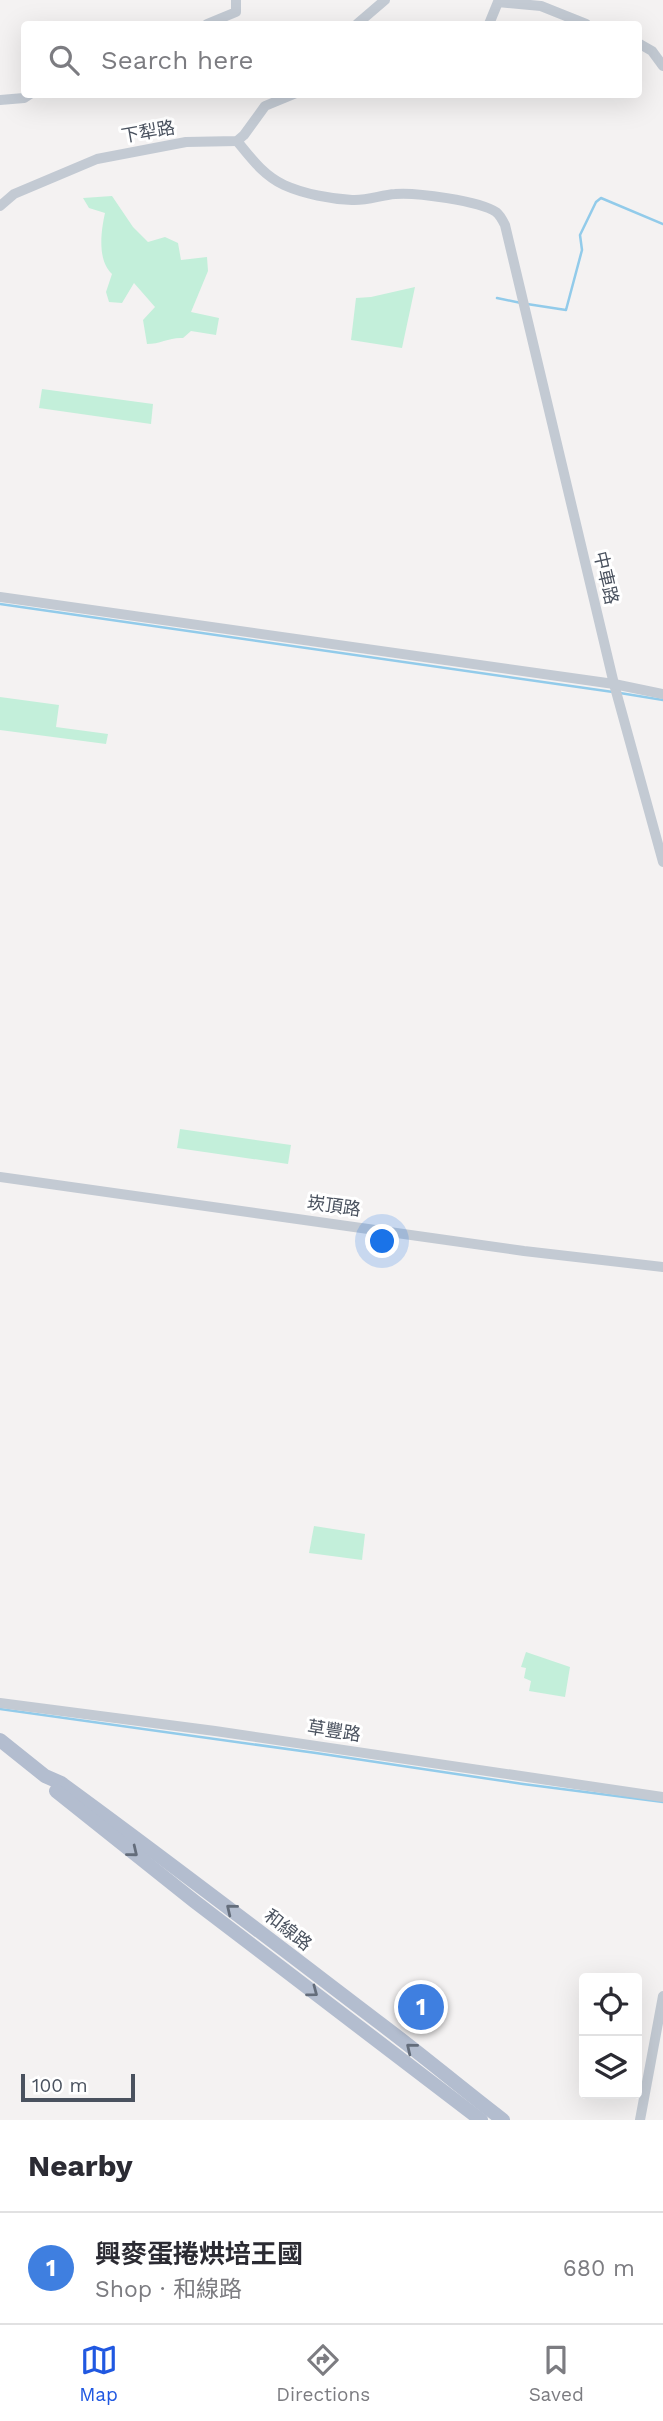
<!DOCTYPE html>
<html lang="en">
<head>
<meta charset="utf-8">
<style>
  body { margin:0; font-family:"Work Sans","Noto Sans TC",sans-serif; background:#f7f7f7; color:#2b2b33 }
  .controls { position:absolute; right:21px; bottom:21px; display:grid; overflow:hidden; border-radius:7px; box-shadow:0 7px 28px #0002 }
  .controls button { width:63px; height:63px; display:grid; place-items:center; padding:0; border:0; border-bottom:2px solid #e1e1e2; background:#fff; color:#2b2b33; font:35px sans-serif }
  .scale { position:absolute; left:21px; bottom:18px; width:114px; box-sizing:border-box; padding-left:7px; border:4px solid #4a525f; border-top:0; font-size:19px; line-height:24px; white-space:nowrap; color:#4a525f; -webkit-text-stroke:5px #fff; paint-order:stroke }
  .you { position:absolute; left:383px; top:1242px; width:24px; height:24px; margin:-18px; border:5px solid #fff; border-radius:50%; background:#1a73e8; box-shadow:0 0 0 10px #1a73e833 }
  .badge { display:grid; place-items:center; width:46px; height:46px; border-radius:50%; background:#2058e1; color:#fff; font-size:23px; font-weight:700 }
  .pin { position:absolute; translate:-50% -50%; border:4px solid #fff; box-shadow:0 2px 7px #0006 }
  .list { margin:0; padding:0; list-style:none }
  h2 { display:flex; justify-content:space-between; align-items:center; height:91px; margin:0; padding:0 28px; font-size:30px }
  h2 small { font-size:23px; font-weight:400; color:#7c7c81 }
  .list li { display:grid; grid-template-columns:46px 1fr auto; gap:21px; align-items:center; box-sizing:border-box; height:112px; padding:0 28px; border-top:2px solid #e1e1e2 }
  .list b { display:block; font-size:26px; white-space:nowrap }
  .list p { margin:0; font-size:23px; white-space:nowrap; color:#7c7c81 }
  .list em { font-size:23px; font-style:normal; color:#7c7c81 }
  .icon { flex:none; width:38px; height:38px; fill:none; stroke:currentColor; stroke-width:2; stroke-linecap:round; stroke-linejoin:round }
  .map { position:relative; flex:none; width:663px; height:2120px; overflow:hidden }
  .search { position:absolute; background:#fff; box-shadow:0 7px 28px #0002; left:21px; right:21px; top:21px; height:77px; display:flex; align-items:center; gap:18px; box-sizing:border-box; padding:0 24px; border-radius:7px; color:#7c7c81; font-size:26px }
  .sheet { height:203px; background:#fff }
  nav { display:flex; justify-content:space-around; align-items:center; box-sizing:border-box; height:98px; border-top:2px solid #e1e1e2; background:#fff; font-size:19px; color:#7c7c81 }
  nav a { display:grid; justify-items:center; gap:4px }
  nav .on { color:#2058e1 }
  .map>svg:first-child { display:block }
  .green { fill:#c3efda }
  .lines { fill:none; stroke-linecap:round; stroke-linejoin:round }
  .stream { stroke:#92cbea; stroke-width:2.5 }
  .minor { stroke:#c3cad3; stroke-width:10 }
  .major { stroke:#b3bdcf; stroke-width:14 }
  .oneway { stroke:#646d7b }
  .labels { text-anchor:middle; stroke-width:6; stroke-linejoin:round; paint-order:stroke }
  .street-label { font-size:18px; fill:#4a525f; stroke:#fff }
</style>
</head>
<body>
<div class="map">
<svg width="663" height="2120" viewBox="0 0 663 2120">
  <rect width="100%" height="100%" fill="#f4f2f2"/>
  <g class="green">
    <path d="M112,196L133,227L148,242L165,237L178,243L181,260L207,257L208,271L191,312L219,318L216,335L191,331L183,338C170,337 160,344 147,344L143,320L155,307L134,283L122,303L109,302L106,292L112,274C97,260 101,231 105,213L89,208L83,198Z"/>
    <polygon points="415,287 402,348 351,340 356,298 371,297"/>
    <polygon points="42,389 153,404 151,424 39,408"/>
    <polygon points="0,697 59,705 56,727 108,734 106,744 0,730"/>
    <polygon points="180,1129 291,1145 288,1164 177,1148"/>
    <polygon points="314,1526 365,1534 362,1560 309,1553"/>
    <polygon points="526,1652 570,1667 565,1697 529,1691 531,1681 524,1678 526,1668 521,1667"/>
  </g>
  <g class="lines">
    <g class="stream">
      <polyline points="497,298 521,303"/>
      <polyline points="527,304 566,310 582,250 580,235 596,202 601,198 663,224"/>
      <polyline points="0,604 613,692"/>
      <polyline points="620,693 663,700"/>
      <polyline points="0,1709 316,1753 523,1784 663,1802"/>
    </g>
    <g class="minor">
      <polyline points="207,24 236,12 236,0"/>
      <polyline points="357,24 385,0"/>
      <polyline points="489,24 498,2 541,6 586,24"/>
      <polyline points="638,43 652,51 663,66"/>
      <polyline points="0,100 24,98 30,94"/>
      <path d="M237,141C251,158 263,175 284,185C304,194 331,199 352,200C367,201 381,195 395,194C415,192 480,201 496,212C500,215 503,221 505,225L614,684L663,862"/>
      <polyline points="0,206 14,194 97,159 186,142 237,141 244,135 265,106 294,94"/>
      <polyline points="0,597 614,684 663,694"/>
      <polyline points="0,1177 524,1251 663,1267"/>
      <polyline points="0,1703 215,1731 663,1797"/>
      <polyline points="640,2120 663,1996"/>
    </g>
    <g class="major">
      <path d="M0,1740L45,1776L61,1783C168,1861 272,1941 377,2021C420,2053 461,2088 503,2120"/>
      <polyline points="56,1791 194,1901 481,2120"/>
    </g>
  </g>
  <defs><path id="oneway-chevron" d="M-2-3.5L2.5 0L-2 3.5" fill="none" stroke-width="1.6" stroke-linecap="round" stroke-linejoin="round" transform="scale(1.75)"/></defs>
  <g class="oneway">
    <use href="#oneway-chevron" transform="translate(133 1852) rotate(39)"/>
    <use href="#oneway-chevron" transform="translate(231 1909) rotate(-141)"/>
    <use href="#oneway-chevron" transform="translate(313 1992) rotate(37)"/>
    <use href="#oneway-chevron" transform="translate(411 2048) rotate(-141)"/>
  </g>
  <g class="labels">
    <g class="street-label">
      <text transform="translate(148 132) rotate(-10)" y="6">下犁路</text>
      <text transform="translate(606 578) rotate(77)" y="6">中車路</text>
      <text transform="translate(334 1206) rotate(8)" y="6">崁頂路</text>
      <text transform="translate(334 1731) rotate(9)" y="6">草豐路</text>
      <text transform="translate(288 1930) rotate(38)" y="6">和線路</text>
    </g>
  </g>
</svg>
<div class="controls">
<button><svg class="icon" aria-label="locate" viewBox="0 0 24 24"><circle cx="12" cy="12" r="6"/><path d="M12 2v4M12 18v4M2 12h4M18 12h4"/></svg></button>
<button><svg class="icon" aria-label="layers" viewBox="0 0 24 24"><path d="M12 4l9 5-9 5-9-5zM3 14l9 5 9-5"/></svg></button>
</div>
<div class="scale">100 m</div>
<div class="you"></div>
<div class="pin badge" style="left:421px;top:2007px;background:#3f7fe0">1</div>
<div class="search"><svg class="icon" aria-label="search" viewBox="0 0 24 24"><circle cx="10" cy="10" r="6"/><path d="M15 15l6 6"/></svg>Search here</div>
</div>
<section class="sheet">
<h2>Nearby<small></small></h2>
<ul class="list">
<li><span class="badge" style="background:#3f7fe0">1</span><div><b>興麥蛋捲烘培王國</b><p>Shop · 和線路</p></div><em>680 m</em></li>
</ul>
</section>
<nav>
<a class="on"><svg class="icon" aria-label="map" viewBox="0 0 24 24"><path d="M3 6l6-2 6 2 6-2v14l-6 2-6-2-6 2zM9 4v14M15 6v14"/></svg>Map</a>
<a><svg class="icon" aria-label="directions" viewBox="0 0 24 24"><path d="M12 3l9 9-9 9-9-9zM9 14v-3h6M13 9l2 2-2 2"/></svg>Directions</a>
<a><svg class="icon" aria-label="saved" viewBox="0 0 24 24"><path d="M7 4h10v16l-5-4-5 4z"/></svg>Saved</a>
</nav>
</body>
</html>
